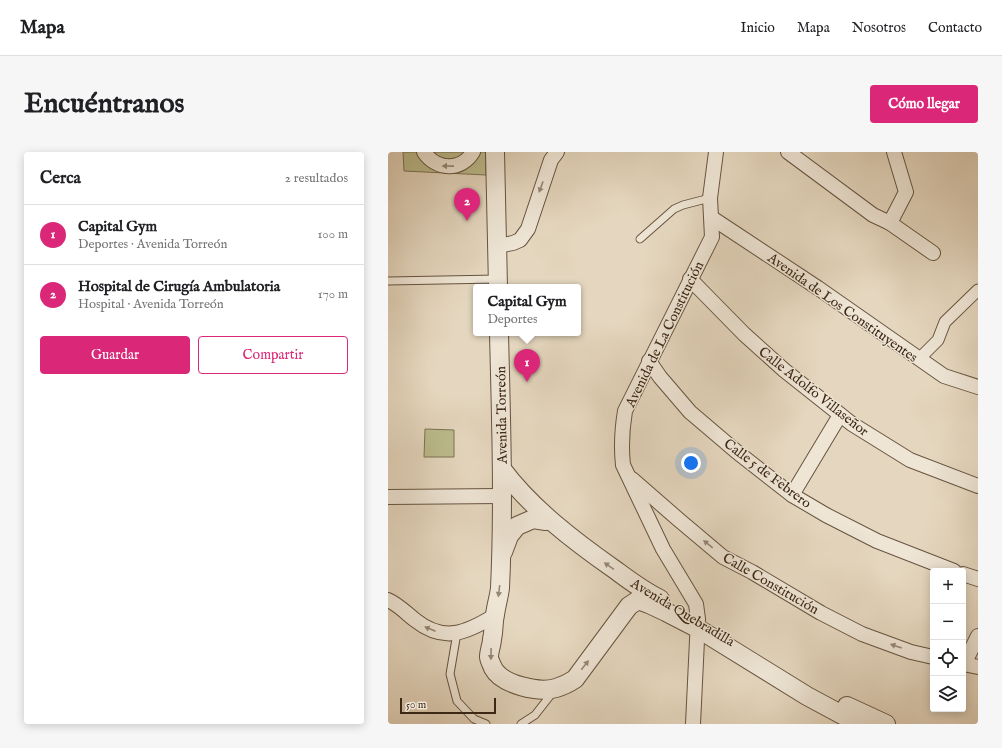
<!DOCTYPE html>
<html lang="es">
<head>
<meta charset="utf-8">
<style>
  body { margin:0; font-family:"IM FELL English",serif; background:#f6f6f6; color:#202124 }
  .controls { position:absolute; right:12px; bottom:12px; display:grid; overflow:hidden; border-radius:4px; box-shadow:0 2px 10px #0003 }
  .controls button { width:36px; height:36px; display:grid; place-items:center; padding:0; border:0; border-bottom:1px solid #e0e0e0; background:#fff; color:#202124; font:20px sans-serif }
  .scale { position:absolute; left:12px; bottom:10px; width:96px; box-sizing:border-box; padding-left:4px; border:2px solid #3d2816; border-top:0; font-size:11px; line-height:14px; white-space:nowrap; color:#3d2816; -webkit-text-stroke:3px #eee5d5; paint-order:stroke }
  .you { position:absolute; left:303px; top:311px; width:14px; height:14px; margin:-10px; border:3px solid #fff; border-radius:50%; background:#1a73e8; box-shadow:0 0 0 6px #1a73e833 }
  .badge { display:grid; place-items:center; width:26px; height:26px; border-radius:50%; background:#db2777; color:#fff; font-size:13px; font-weight:700 }
  .pin { position:absolute; translate:-50% -33px; filter:drop-shadow(0 1px 2px #0008) }
  .pin::after { content:''; position:absolute; top:21px; width:14px; height:12px; background:inherit; clip-path:polygon(0 0,100% 0,50% 100%) }
  .popup { position:absolute; left:85px; top:132px; width:108px; height:52px; box-sizing:border-box; display:grid; place-content:center; border-radius:4px; background:#fff; filter:drop-shadow(0 1px 3px #0005); font-size:13px; white-space:nowrap; color:#757577 }
  .popup b { font-size:15px; color:#202124 }
  .popup::after { content:''; position:absolute; left:50%; top:100%; margin-left:-8px; border:8px solid transparent; border-top-color:#fff }
  .list { margin:0; padding:0; list-style:none }
  h2 { display:flex; justify-content:space-between; align-items:center; height:52px; margin:0; padding:0 16px; font-size:17px }
  h2 small { font-size:13px; font-weight:400; color:#757577 }
  .list li { display:grid; grid-template-columns:26px 1fr auto; gap:12px; align-items:center; box-sizing:border-box; height:60px; padding:0 16px; border-top:1px solid #e0e0e0 }
  .list b { display:block; font-size:15px; white-space:nowrap }
  .list p { margin:0; font-size:13px; white-space:nowrap; color:#757577 }
  .list em { font-size:13px; font-style:normal; color:#757577 }
  .actions { display:flex; gap:8px; padding:12px 16px }
  .actions a { flex:1; padding:9px 0; border:1px solid #db2777; border-radius:4px; text-align:center; font-size:14px; color:#db2777 }
  .actions .main { background:#db2777; color:#fff }
  .icon { flex:none; width:22px; height:22px; fill:none; stroke:currentColor; stroke-width:2; stroke-linecap:round; stroke-linejoin:round }
  .map { position:relative; flex:none; width:590px; height:572px; overflow:hidden; border-radius:4px }
  header { display:flex; align-items:center; gap:24px; box-sizing:border-box; height:56px; padding:0 20px; background:#fff; border-bottom:1px solid #e0e0e0 }
  header strong { font-size:19px }
  nav { display:flex; gap:22px; margin-inline-start:auto; font-size:14px }
  .intro { display:flex; align-items:center; justify-content:space-between; box-sizing:border-box; height:96px; padding:0 24px }
  h1 { margin:0; font-size:28px }
  .button { padding:10px 18px; border-radius:4px; background:#db2777; color:#fff; font-size:14px; font-weight:700 }
  main { display:flex; gap:24px; padding:0 24px }
  aside { flex:1; background:#fff; border-radius:4px; box-shadow:0 2px 10px #0003 }
  .map>svg:first-child { display:block }
  .green { fill:#bcbc8d; stroke:#7c7252 }
  .lines { fill:none; stroke-linecap:round; stroke-linejoin:round }
  .service-casing { stroke:#675440; stroke-width:9 }
  .pedestrian-casing { stroke:#675440; stroke-width:13 }
  .minor-casing { stroke:#675440; stroke-width:16 }
  .tertiary-casing { stroke:#675440; stroke-width:20 }
  .service { stroke:#eee5d5; stroke-width:7 }
  .pedestrian { stroke:#eee5d5; stroke-width:11 }
  .minor { stroke:#eee5d5; stroke-width:14 }
  .tertiary { stroke:#eee5d5; stroke-width:18 }
  .oneway { fill:#968676 }
  .labels { text-anchor:middle; stroke-width:3; stroke-linejoin:round; paint-order:stroke }
  .street-label { font-size:14px; fill:#3d2816; stroke:#eee5d5 }
</style>
</head>
<body>
<header>
<strong>Mapa</strong>
<nav><a>Inicio</a><a>Mapa</a><a>Nosotros</a><a>Contacto</a></nav>
</header>
<div class="intro"><h1>Encuéntranos</h1><a class="button">Cómo llegar</a></div>
<main>
<aside>
<h2>Cerca<small>2 resultados</small></h2>
<ul class="list">
<li><span class="badge">1</span><div><b>Capital Gym</b><p>Deportes · Avenida Torreón</p></div><em>100 m</em></li>
<li><span class="badge">2</span><div><b>Hospital de Cirugía Ambulatoria</b><p>Hospital · Avenida Torreón</p></div><em>170 m</em></li>
</ul>
<div class="actions"><a class="main">Guardar</a><a>Compartir</a></div>
</aside>
<div class="map">
<svg width="590" height="572" viewBox="0 0 590 572">
  <rect width="100%" height="100%" fill="#e5d7bf"/>
  <filter id="stains"><feTurbulence type="fractalNoise" baseFrequency=".005" numOctaves="4"/><feColorMatrix values="0 0 0 0 .2 0 0 0 0 .09 0 0 0 0 .02 0 0 0 .5 -.17"/></filter>
  <radialGradient id="worn" r=".72"><stop offset=".6" stop-color="#630" stop-opacity="0"/><stop offset="1" stop-color="#630" stop-opacity=".3"/></radialGradient>
  <g class="green">
    <polygon points="15,0 98,0 98,23 16,19"/>
    <polygon points="37,277 66,278 66,305 36,305"/>
  </g>
  <g class="lines">
    <g class="service-casing">
      <g id="service">
        <polyline points="252,87 286,57 295,53 322,46"/>
        <polyline points="0,129 109,127"/>
        <polyline points="69,481 62,522 69,549 86,567 98,572"/>
        <polyline points="133,572 147,563 165,540"/>
      </g>
    </g>
    <g class="pedestrian-casing">
      <polyline id="pedestrian" points="531,207 550,188 557,170 590,138"/>
    </g>
    <g class="minor-casing">
      <g id="minor">
        <path d="M36,0C48,18 73,20 85,0"/>
        <polyline points="400,0 485,63 502,71 545,101"/>
        <polyline points="324,66 430,136 556,224 590,235"/>
        <polyline points="502,71 518,40 506,0"/>
        <polyline points="109,94 125,91 132,88 140,77 163,8 169,0"/>
        <polyline points="302,127 356,182 396,218 464,272 522,308 590,334"/>
        <polyline points="261,209 272,225 302,260 349,300 404,343 438,363 489,389 566,419"/>
        <polyline points="244,327 291,368 335,405 364,420 433,461 474,482 523,500 545,505"/>
        <polyline points="404,343 452,263"/>
        <polyline points="0,345 113,344"/>
        <polyline points="575,422 590,427"/>
        <path d="M0,448C11,453 18,461 27,468C56,491 78,481 106,464"/>
        <polyline points="575,512 590,515"/>
        <polyline points="576,512 590,484"/>
        <path d="M305,572L310,467L308,452L275,397L235,313C233,295 234,277 237,259L324,85L322,46L328,0"/>
      </g>
    </g>
    <g class="tertiary-casing">
      <g id="tertiary">
        <polyline points="107,0 110,135"/>
        <path d="M111,181C113,266 116,351 112,436C111,445 108,454 107,463C105,471 106,479 104,487C104,492 101,499 101,505C101,508 104,513 105,516C114,533 151,541 168,536C175,534 181,531 187,527L241,454L250,448L261,452L278,460L309,476L419,544L471,572"/>
        <path d="M114,317C143,356 186,389 226,417C241,428 255,439 272,447"/>
        <polyline points="115,400 121,384 129,374 145,367 158,369"/>
        <polyline points="459,554 498,572"/>
      </g>
    </g>
    <use href="#service" class="service"/>
    <use href="#pedestrian" class="pedestrian"/>
    <use href="#minor" class="minor"/>
    <use href="#tertiary" class="tertiary"/>
  </g>
  <defs><path id="oneway-solid" d="M-6-.8H1V-3.2L6.5 0L1 3.2V.8H-6Z"/></defs>
  <g class="oneway">
    <use href="#oneway-solid" transform="translate(60 14) rotate(-179)"/>
    <use href="#oneway-solid" transform="translate(153 35) rotate(110)"/>
    <use href="#oneway-solid" transform="translate(320 392) rotate(-141)"/>
    <use href="#oneway-solid" transform="translate(221 414) rotate(-145)"/>
    <use href="#oneway-solid" transform="translate(111 439) rotate(97)"/>
    <use href="#oneway-solid" transform="translate(42 477) rotate(-157)"/>
    <use href="#oneway-solid" transform="translate(508 494) rotate(-161)"/>
    <use href="#oneway-solid" transform="translate(103 502) rotate(91)"/>
    <use href="#oneway-solid" transform="translate(197 513) rotate(-52)"/>
  </g>
  <g class="labels">
    <g class="street-label">
      <text transform="translate(455 155) rotate(35)" y="5">Avenida de Los Constituyentes</text>
      <text transform="translate(276 182) rotate(-64)" y="5">Avenida de La Constitución</text>
      <text transform="translate(426 239) rotate(38)" y="5">Calle Adolfo Villaseñor</text>
      <text transform="translate(113 263) rotate(-91)" y="5">Avenida Torreón</text>
      <text transform="translate(380 321) rotate(37)" y="5">Calle 5 de Febrero</text>
      <text transform="translate(383 431) rotate(30)" y="5">Calle Constitución</text>
      <text transform="translate(295 460) rotate(31)" y="5">Avenida Quebradilla</text>
    </g>
  </g>
  <rect width="100%" height="100%" filter="url(#stains)"/>
  <rect width="100%" height="100%" fill="url(#worn)"/>
</svg>
<div class="controls">
<button>+</button>
<button>−</button>
<button><svg class="icon" aria-label="locate" viewBox="0 0 24 24"><circle cx="12" cy="12" r="6"/><path d="M12 2v4M12 18v4M2 12h4M18 12h4"/></svg></button>
<button><svg class="icon" aria-label="layers" viewBox="0 0 24 24"><path d="M12 4l9 5-9 5-9-5zM3 14l9 5 9-5"/></svg></button>
</div>
<div class="scale">50 m</div>
<div class="you"></div>
<div class="pin badge" style="left:139px;top:230px">1</div>
<div class="popup"><b>Capital Gym</b>Deportes</div>
<div class="pin badge" style="left:79px;top:69px">2</div>
</div>
</main>
</body>
</html>
